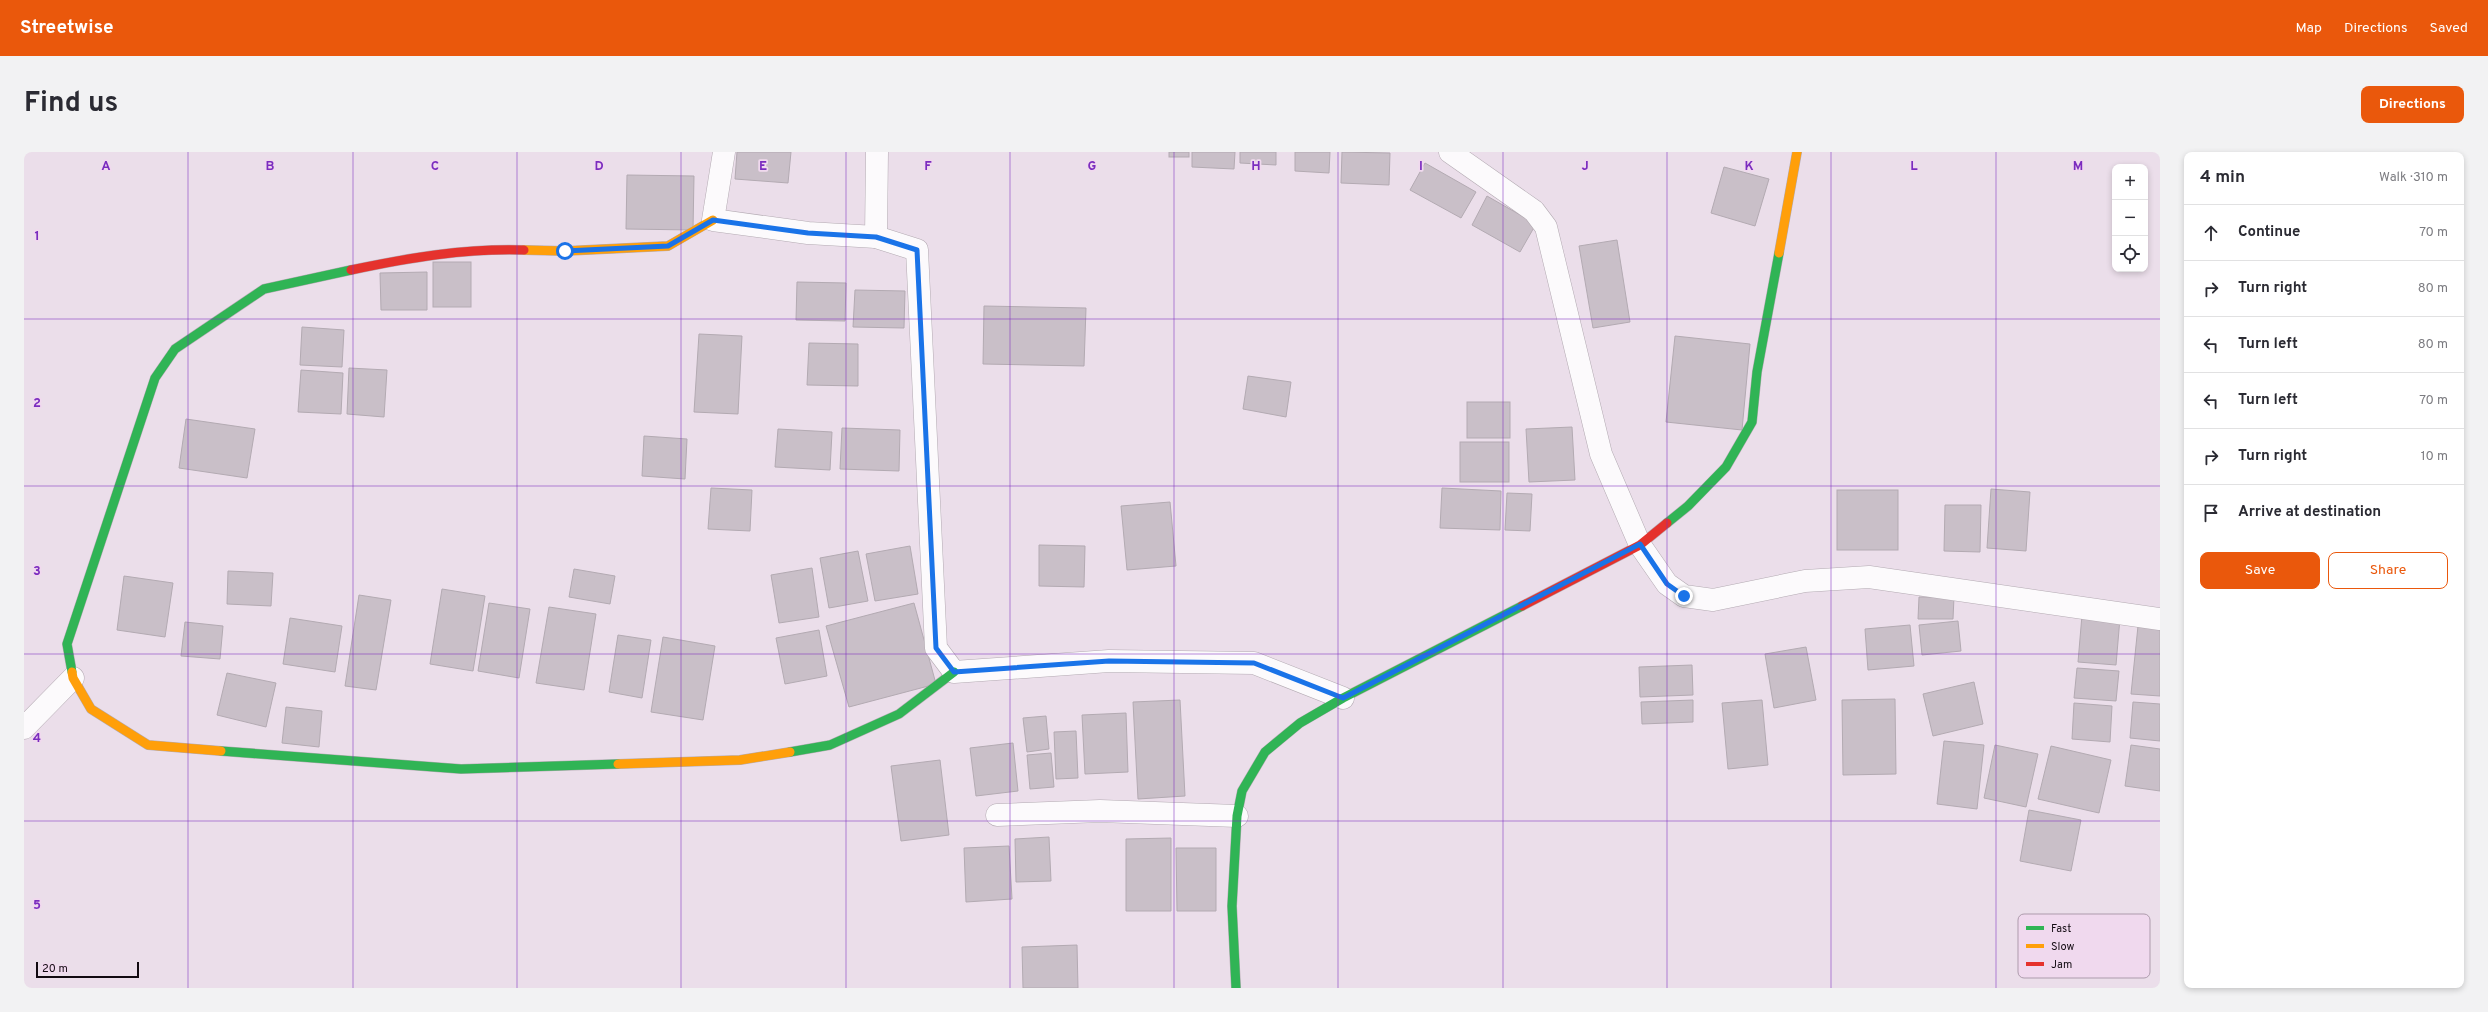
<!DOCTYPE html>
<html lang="en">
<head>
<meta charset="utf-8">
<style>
  body { margin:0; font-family:Overpass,sans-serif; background:#f2f2f3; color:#2b2b33 }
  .controls { position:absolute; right:12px; top:12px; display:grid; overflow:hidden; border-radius:8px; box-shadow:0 2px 6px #0003 }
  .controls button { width:36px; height:36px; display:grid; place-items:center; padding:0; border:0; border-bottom:1px solid #e1e1e2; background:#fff; color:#2b2b33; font:20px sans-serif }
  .scale { position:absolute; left:12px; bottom:10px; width:103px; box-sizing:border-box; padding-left:4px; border:2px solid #120a11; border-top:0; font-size:11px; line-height:14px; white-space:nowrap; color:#120a11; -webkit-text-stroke:3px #f0d9ee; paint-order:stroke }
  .stop { position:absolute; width:12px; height:12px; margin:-9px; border:3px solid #1a73e8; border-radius:50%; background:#fff }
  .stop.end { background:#1a73e8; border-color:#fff; box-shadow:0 1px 4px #0008 }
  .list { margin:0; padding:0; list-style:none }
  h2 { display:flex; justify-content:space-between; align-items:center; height:52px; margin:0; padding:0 16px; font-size:17px }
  h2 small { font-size:13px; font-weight:400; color:#7c7c81 }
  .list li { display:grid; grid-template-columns:26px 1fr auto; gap:12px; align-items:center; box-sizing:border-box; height:56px; padding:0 16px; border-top:1px solid #e1e1e2 }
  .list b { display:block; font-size:15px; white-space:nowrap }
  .list em { font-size:13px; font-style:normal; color:#7c7c81 }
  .actions { display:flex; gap:8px; padding:12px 16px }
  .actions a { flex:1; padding:9px 0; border:1px solid #ea580c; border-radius:8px; text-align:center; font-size:14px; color:#ea580c }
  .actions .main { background:#ea580c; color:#fff }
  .icon { flex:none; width:22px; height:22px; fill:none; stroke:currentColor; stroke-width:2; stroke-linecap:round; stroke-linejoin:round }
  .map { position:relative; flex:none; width:2136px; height:836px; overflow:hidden; border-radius:8px }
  header { display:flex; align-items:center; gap:24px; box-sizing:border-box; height:56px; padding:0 20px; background:#ea580c; color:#fff }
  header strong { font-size:19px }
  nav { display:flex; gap:22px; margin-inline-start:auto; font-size:14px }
  .intro { display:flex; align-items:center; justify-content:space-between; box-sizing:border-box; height:96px; padding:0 24px }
  h1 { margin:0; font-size:28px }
  .button { padding:10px 18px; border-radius:8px; background:#ea580c; color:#fff; font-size:14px; font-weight:700 }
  main { display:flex; gap:24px; padding:0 24px }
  aside { flex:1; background:#fff; border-radius:8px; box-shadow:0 2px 6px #0003 }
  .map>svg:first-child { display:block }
  .building { fill:#c9bfc8; stroke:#b3aab2 }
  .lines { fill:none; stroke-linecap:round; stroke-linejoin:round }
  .street-casing { stroke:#b3aab2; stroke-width:23 }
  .fast-casing { stroke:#b3aab2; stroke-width:10 }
  .slow-casing { stroke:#b3aab2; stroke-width:10 }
  .jam-casing { stroke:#b3aab2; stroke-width:10 }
  .street { stroke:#fcfafc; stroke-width:22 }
  .fast { stroke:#30b455; stroke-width:9 }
  .slow { stroke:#ff9f0a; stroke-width:9 }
  .jam { stroke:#e5322d; stroke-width:9 }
  .route { stroke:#1a73e8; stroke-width:5 }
  .grid { fill:none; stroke:#7b2cbf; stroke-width:1; stroke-opacity:0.55 }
  .key { fill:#f0d9ee; stroke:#ad9bac; stroke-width:1 }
  .key-label { font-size:11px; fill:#120a11 }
  .grid-label { font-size:13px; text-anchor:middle; font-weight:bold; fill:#7b2cbf; stroke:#f0d9ee; stroke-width:3.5; stroke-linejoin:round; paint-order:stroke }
</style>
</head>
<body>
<header>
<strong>Streetwise</strong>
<nav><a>Map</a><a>Directions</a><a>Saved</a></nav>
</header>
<div class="intro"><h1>Find us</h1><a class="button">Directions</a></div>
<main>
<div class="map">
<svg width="2136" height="836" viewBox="0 0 2136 836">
  <rect width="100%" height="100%" fill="#ebdeea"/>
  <g class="building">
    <polygon points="713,0 767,0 764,31 711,27"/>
    <rect x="1145" y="0" width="20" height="5"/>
    <polygon points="1168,0 1211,0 1210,17 1168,15"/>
    <polygon points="1216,0 1252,0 1252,13 1216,11"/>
    <polygon points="1271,0 1306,0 1305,21 1271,19"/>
    <polygon points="1318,0 1366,1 1365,33 1317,31"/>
    <polygon points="1401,11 1452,40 1437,66 1386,38"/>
    <polygon points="1700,15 1745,27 1731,74 1687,61"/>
    <polygon points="603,23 670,24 669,78 602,77"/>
    <polygon points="1463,44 1512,72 1496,100 1448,73"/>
    <polygon points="1593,88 1606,170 1569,176 1555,94"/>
    <rect x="409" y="110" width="38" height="45"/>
    <polygon points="403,120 403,158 357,158 356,121"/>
    <polygon points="773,130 822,131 821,169 772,168"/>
    <polygon points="831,138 881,139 880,176 829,175"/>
    <polygon points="960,154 1062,156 1060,214 959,212"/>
    <polygon points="278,175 320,178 318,215 276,213"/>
    <polygon points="675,182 718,184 714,262 670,260"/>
    <polygon points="1651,184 1726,192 1718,278 1642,270"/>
    <polygon points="785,191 834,192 834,234 783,233"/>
    <polygon points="325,216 363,218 360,265 323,262"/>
    <polygon points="277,218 319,221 317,262 274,260"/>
    <polygon points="1224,224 1267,230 1262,265 1219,257"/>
    <rect x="1443" y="250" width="43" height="36"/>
    <polygon points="162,267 231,277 223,326 155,316"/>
    <polygon points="1548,275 1551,328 1505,330 1502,277"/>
    <polygon points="818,276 876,278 875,319 816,317"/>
    <polygon points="754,277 808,280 806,318 751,315"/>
    <polygon points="620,284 663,287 661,327 618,324"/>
    <rect x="1436" y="290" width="49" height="40"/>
    <polygon points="687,336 728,338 726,379 684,377"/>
    <polygon points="1418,336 1477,339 1476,378 1416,376"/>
    <polygon points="1967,337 2006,340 2002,399 1963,396"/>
    <rect x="1813" y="338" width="61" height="60"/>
    <polygon points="1483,341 1508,342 1506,379 1481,378"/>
    <polygon points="1146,350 1152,414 1103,418 1097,354"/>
    <polygon points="1921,353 1957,353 1956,400 1920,399"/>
    <polygon points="1015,393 1061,394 1060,435 1015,434"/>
    <polygon points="886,394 894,442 851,449 842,402"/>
    <polygon points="834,399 844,449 805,456 796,406"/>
    <polygon points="788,416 795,465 755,471 747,423"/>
    <polygon points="550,417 591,424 586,452 545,445"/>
    <polygon points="204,419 249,421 247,454 203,452"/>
    <polygon points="100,424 149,431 141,485 93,478"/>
    <polygon points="418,437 461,444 449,519 406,512"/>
    <polygon points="335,443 367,448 352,538 321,534"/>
    <polygon points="1895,445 1930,445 1929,467 1894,467"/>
    <polygon points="465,451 506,457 495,526 454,519"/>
    <polygon points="890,451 912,532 825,555 802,474"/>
    <polygon points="525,455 572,462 560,538 512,531"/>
    <polygon points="2058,463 2096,466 2092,513 2054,510"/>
    <polygon points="266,466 318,474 311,520 259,512"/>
    <polygon points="1934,469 1937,499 1898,503 1895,473"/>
    <polygon points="161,470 199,474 196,507 157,504"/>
    <polygon points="1886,473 1890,514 1844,518 1841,477"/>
    <polygon points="2114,474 2136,476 2136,544 2107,542"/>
    <polygon points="795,478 803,524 761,532 752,486"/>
    <polygon points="594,483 627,488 618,546 585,540"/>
    <polygon points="639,485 691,494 679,568 627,560"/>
    <polygon points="1782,495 1792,548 1750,556 1741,502"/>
    <polygon points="1668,513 1669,543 1616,545 1615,515"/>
    <polygon points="2053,516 2095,519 2092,549 2050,546"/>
    <polygon points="203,521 252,531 242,575 193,563"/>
    <polygon points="1950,530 1959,572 1909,584 1899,542"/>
    <polygon points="1871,547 1872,622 1819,623 1818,548"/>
    <polygon points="1156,548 1161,644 1114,647 1109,550"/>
    <polygon points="1669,548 1669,570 1618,572 1617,550"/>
    <polygon points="1738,548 1744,613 1704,617 1698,551"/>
    <polygon points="2109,550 2136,552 2136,589 2106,586"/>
    <polygon points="2050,551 2088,554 2086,590 2048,587"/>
    <polygon points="262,555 298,559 295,595 258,591"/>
    <polygon points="1102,561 1104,620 1061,622 1058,563"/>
    <polygon points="1022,564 1025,597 1003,600 999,566"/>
    <polygon points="1052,579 1054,626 1032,627 1030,580"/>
    <polygon points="1920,589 1960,593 1953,657 1913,652"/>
    <polygon points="989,591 994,639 952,644 946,596"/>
    <polygon points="1971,593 2014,602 2002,655 1960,646"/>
    <polygon points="2107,593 2136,597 2136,639 2101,634"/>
    <polygon points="2027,594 2087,608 2075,661 2014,647"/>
    <polygon points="1027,601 1030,635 1006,637 1003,603"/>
    <polygon points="916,608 925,683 877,689 867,614"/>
    <polygon points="2005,658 2057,668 2047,719 1996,709"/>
    <polygon points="1025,685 1027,729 992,730 991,687"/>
    <polygon points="1147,686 1147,759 1102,759 1102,687"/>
    <polygon points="985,694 988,747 942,750 940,696"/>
    <polygon points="1152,696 1192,696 1192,759 1153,759"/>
    <polygon points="1053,793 1054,836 999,836 998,795"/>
  </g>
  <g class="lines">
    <g class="street-casing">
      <g id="street">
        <polyline points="700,0 689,68 784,81 852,85 893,98 912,496 930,520 1085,509 1230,511 1319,546"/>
        <polyline points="1426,0 1510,59 1522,75 1577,302 1616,393 1643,432 1660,444 1689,448 1781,429 1845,425 2136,467"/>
        <polyline points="852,85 853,0"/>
        <polyline points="0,576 49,526"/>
        <polyline points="973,663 1076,659 1213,664"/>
      </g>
    </g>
    <g class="fast-casing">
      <g id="fast">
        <polyline points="1643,371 1664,354 1702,315 1728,270 1733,220 1755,101"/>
        <polyline points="48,520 43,492 131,226 151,197 240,137 327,118"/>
        <polyline points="197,599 437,617 594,612"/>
        <polyline points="766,600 806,593 875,562 930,520"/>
        <polyline points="1212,836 1208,754 1213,664 1218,639 1241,600 1276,571 1319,546 1498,454"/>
      </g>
    </g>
    <g class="slow-casing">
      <g id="slow">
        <polyline points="500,98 541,99 644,94 689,68"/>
        <polyline points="1755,101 1773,0"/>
        <polyline points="48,520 49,526 67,557 124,593 197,599"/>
        <polyline points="594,612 716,608 766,600"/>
      </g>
    </g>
    <g class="jam-casing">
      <g id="jam">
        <path d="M327,118C384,106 441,96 500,98"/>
        <polyline points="1498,454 1616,393 1643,371"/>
      </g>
    </g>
    <use href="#street" class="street"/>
    <use href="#fast" class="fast"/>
    <use href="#slow" class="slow"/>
    <use href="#jam" class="jam"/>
  </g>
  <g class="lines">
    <polyline class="route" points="541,99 644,94 689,68 784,81 852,85 893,98 912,496 930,520 1085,509 1230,511 1319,546 1616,392 1643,432 1660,444"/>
  </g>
  <path class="grid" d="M164,0V836M329,0V836M493,0V836M657,0V836M822,0V836M986,0V836M1150,0V836M1314,0V836M1479,0V836M1643,0V836M1807,0V836M1972,0V836M0,167H2136M0,334H2136M0,502H2136M0,669H2136"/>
  <rect x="1994" y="762" width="132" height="64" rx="6" class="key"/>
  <rect x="2002" y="774" width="18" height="4" fill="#30b455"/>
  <rect x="2002" y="792" width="18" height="4" fill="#ff9f0a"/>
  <rect x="2002" y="810" width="18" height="4" fill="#e5322d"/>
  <g class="key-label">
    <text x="2027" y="780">Fast</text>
    <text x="2027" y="798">Slow</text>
    <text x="2027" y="816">Jam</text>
  </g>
  <g class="grid-label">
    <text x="82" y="18">A</text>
    <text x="246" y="18">B</text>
    <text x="411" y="18">C</text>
    <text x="575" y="18">D</text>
    <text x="739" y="18">E</text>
    <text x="904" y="18">F</text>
    <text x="1068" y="18">G</text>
    <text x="1232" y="18">H</text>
    <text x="1397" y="18">I</text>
    <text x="1561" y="18">J</text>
    <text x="1725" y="18">K</text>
    <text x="1890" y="18">L</text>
    <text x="2054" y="18">M</text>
    <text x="13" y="88">1</text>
    <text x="13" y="255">2</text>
    <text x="13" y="423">3</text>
    <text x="13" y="590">4</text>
    <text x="13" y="757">5</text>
  </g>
</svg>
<div class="controls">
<button>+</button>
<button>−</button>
<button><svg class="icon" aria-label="locate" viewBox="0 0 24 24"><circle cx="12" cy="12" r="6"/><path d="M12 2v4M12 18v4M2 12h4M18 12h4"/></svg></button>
</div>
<div class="scale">20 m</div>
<div class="stop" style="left:541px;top:99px"></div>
<div class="stop end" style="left:1660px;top:444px"></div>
</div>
<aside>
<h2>4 min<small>Walk · 310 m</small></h2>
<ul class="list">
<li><svg class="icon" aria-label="ahead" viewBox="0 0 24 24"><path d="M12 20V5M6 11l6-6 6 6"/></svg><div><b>Continue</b></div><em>70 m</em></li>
<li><svg class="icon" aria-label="right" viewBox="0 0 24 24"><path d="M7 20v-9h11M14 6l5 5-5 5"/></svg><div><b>Turn right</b></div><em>80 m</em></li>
<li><svg class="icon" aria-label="left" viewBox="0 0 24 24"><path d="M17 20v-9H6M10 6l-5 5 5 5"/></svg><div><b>Turn left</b></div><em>80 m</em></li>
<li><svg class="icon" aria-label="left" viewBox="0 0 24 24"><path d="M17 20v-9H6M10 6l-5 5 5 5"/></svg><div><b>Turn left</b></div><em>70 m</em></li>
<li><svg class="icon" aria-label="right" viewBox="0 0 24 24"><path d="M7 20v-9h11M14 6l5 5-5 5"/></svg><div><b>Turn right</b></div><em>10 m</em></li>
<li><svg class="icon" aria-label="arrive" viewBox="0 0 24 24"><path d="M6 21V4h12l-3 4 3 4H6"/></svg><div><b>Arrive at destination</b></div></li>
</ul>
<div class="actions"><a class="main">Save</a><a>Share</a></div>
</aside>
</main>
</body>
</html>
